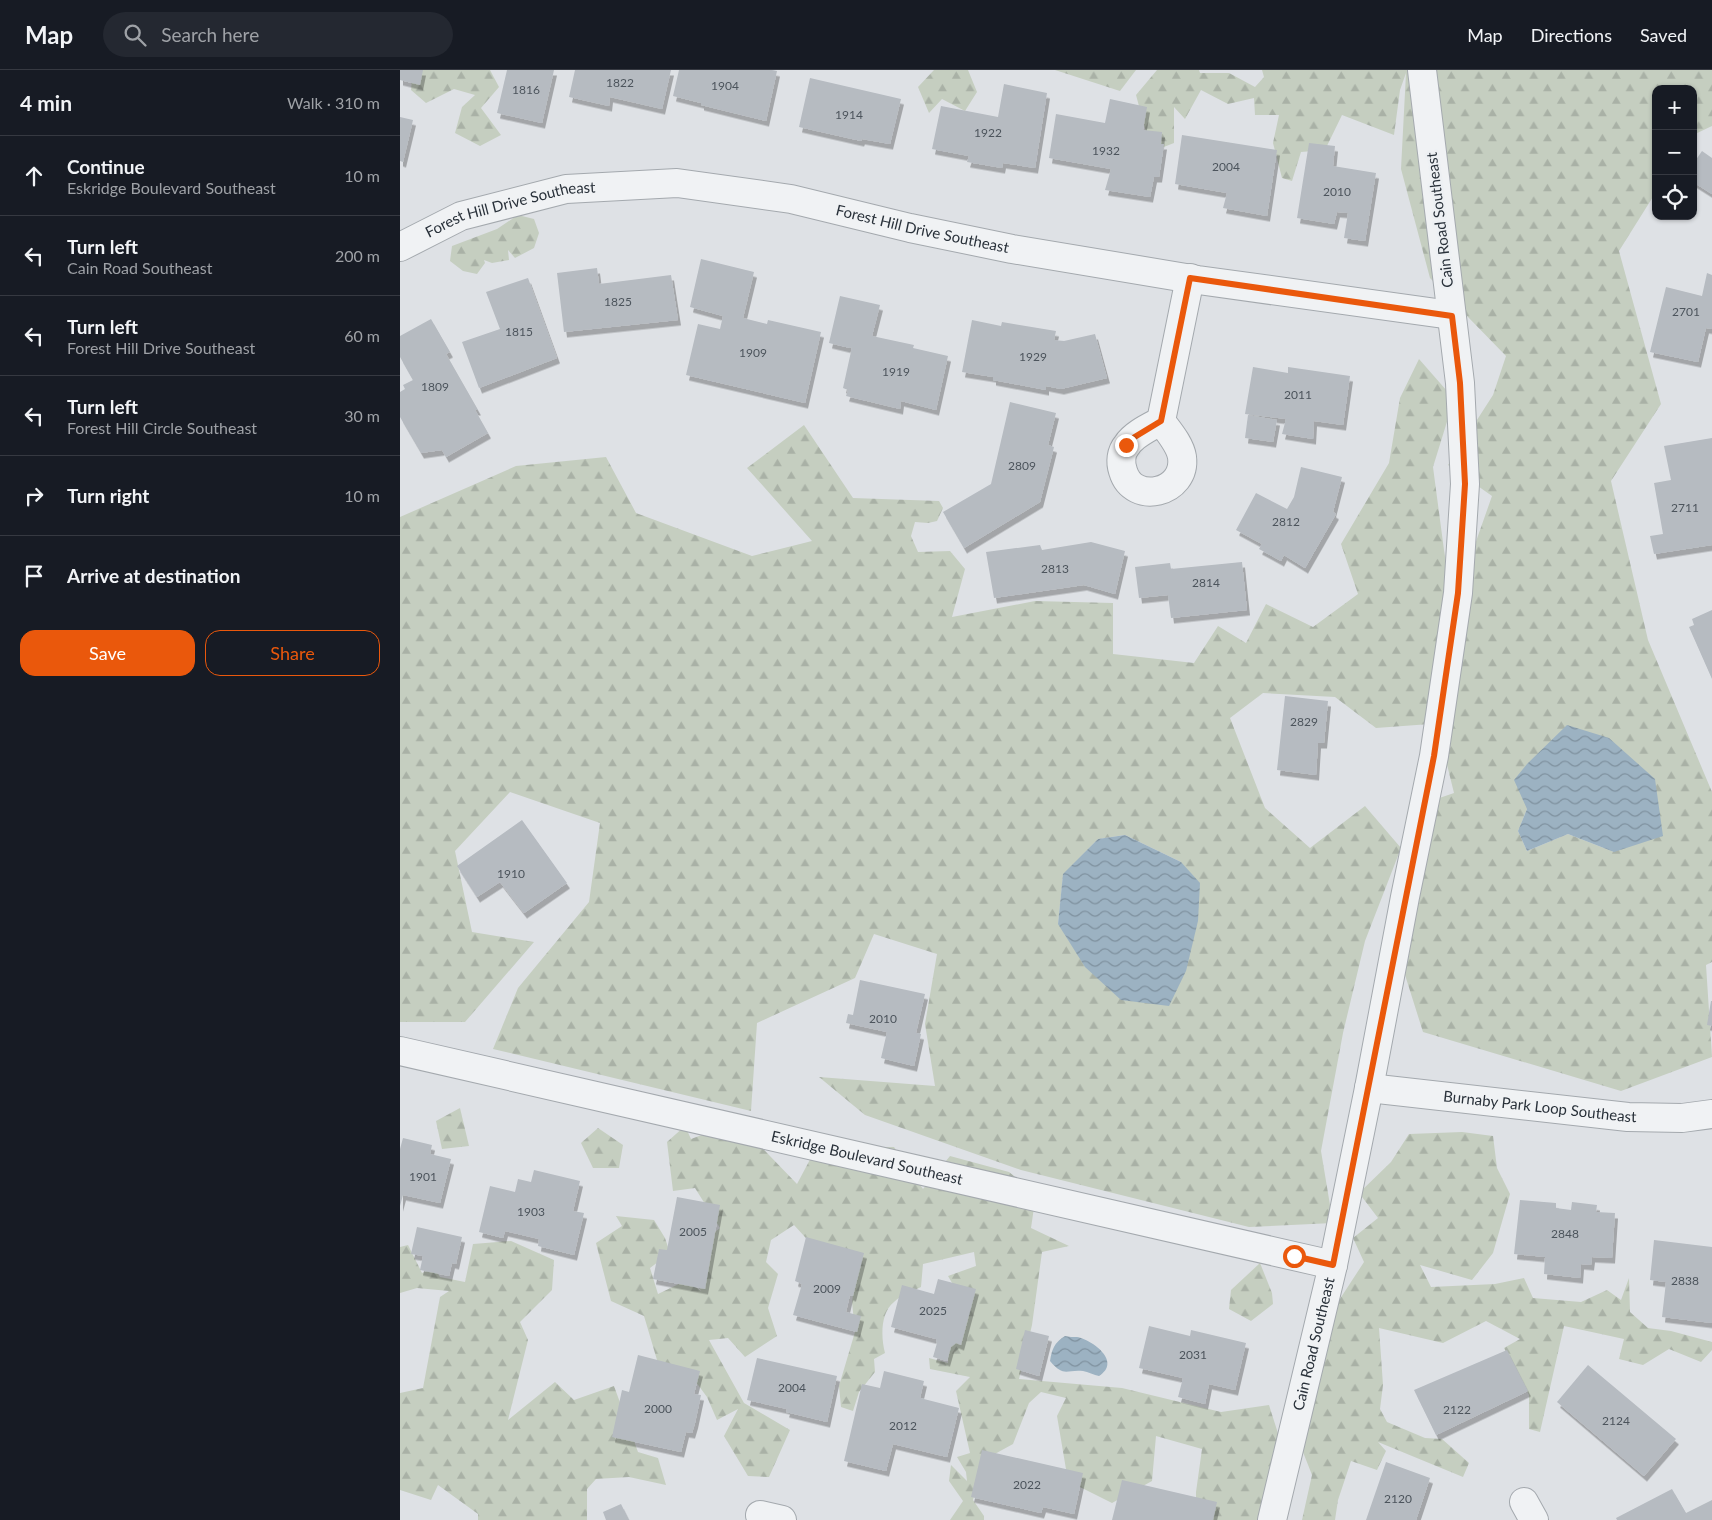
<!DOCTYPE html>
<html lang="en">
<head>
<meta charset="utf-8">
<style>
  body { margin:0; font-family:Lato,sans-serif; background:#242831; color:#f1f3f6 }
  .controls { position:absolute; right:15px; top:15px; display:grid; overflow:hidden; border-radius:10px; box-shadow:0 1px 4px #0004 }
  .controls button { width:45px; height:45px; display:grid; place-items:center; padding:0; border:0; border-bottom:1px solid #363941; background:#171b24; color:#f1f3f6; font:25px sans-serif }
  .stop { position:absolute; width:15px; height:15px; margin:-11px; border:4px solid #ea580c; border-radius:50%; background:#fff }
  .stop.end { background:#ea580c; border-color:#fff; box-shadow:0 1px 5px #0008 }
  .list { margin:0; padding:0; list-style:none }
  h2 { display:flex; justify-content:space-between; align-items:center; height:65px; margin:0; padding:0 20px; font-size:21px }
  h2 small { font-size:16px; font-weight:400; color:#9ea1a6 }
  .list li { display:grid; grid-template-columns:32px 1fr auto; gap:15px; align-items:center; box-sizing:border-box; height:80px; padding:0 20px; border-top:1px solid #363941 }
  .list b { display:block; font-size:19px; white-space:nowrap }
  .list p { margin:0; font-size:16px; white-space:nowrap; color:#9ea1a6 }
  .list em { font-size:16px; font-style:normal; color:#9ea1a6 }
  .actions { display:flex; gap:10px; padding:15px 20px }
  .actions a { flex:1; padding:11px 0; border:1px solid #ea580c; border-radius:15px; text-align:center; font-size:18px; color:#ea580c }
  .actions .main { background:#ea580c; color:#fff }
  .icon { flex:none; width:28px; height:28px; fill:none; stroke:currentColor; stroke-width:2; stroke-linecap:round; stroke-linejoin:round }
  .map { position:relative; flex:none; width:1312px; height:1450px; overflow:hidden }
  header { display:flex; align-items:center; gap:30px; box-sizing:border-box; height:70px; padding:0 25px; background:#171b24; border-bottom:1px solid #363941 }
  header strong { font-size:24px }
  nav { display:flex; gap:28px; margin-inline-start:auto; font-size:18px }
  .search { width:350px; height:45px; background:#242831; display:flex; align-items:center; gap:12px; box-sizing:border-box; padding:0 18px; border-radius:28px; color:#9ea1a6; font-size:19px }
  main { display:flex }
  aside { flex:1; background:#171b24 }
  .map>svg:first-child { display:block }
  .forest { fill:url(#forest-firs); fill-rule:evenodd }
  .water { fill:url(#water-waves) }
  .building { fill:#b6bbc1; filter:url(#shadow) }
  .lines { fill:none; stroke-linecap:round; stroke-linejoin:round }
  .minor-casing { stroke:#a4a9ae; stroke-width:30 }
  .tertiary-casing { stroke:#a4a9ae; stroke-width:30 }
  .minor { stroke:#f0f2f4; stroke-width:28 }
  .tertiary { stroke:#f0f2f4; stroke-width:28 }
  .route { stroke:#ea580c; stroke-width:6 }
  .labels { text-anchor:middle; stroke-width:5; stroke-linejoin:round; paint-order:stroke }
  .number-label { font-size:12px; fill:#4c545c }
  .street-label { font-size:15px; fill:#29313a; stroke:#edf0f3 }
</style>
</head>
<body>
<header>
<strong>Map</strong>
<div class="search"><svg class="icon" aria-label="search" viewBox="0 0 24 24"><circle cx="10" cy="10" r="6"/><path d="M15 15l6 6"/></svg>Search here</div>
<nav><a>Map</a><a>Directions</a><a>Saved</a></nav>
</header>
<main>
<aside>
<h2>4 min<small>Walk · 310 m</small></h2>
<ul class="list">
<li><svg class="icon" aria-label="ahead" viewBox="0 0 24 24"><path d="M12 20V5M6 11l6-6 6 6"/></svg><div><b>Continue</b><p>Eskridge Boulevard Southeast</p></div><em>10 m</em></li>
<li><svg class="icon" aria-label="left" viewBox="0 0 24 24"><path d="M17 20v-9H6M10 6l-5 5 5 5"/></svg><div><b>Turn left</b><p>Cain Road Southeast</p></div><em>200 m</em></li>
<li><svg class="icon" aria-label="left" viewBox="0 0 24 24"><path d="M17 20v-9H6M10 6l-5 5 5 5"/></svg><div><b>Turn left</b><p>Forest Hill Drive Southeast</p></div><em>60 m</em></li>
<li><svg class="icon" aria-label="left" viewBox="0 0 24 24"><path d="M17 20v-9H6M10 6l-5 5 5 5"/></svg><div><b>Turn left</b><p>Forest Hill Circle Southeast</p></div><em>30 m</em></li>
<li><svg class="icon" aria-label="right" viewBox="0 0 24 24"><path d="M7 20v-9h11M14 6l5 5-5 5"/></svg><div><b>Turn right</b></div><em>10 m</em></li>
<li><svg class="icon" aria-label="arrive" viewBox="0 0 24 24"><path d="M6 21V4h12l-3 4 3 4H6"/></svg><div><b>Arrive at destination</b></div></li>
</ul>
<div class="actions"><a class="main">Save</a><a>Share</a></div>
</aside>
<div class="map">
<svg width="1312" height="1450" viewBox="0 0 1312 1450">
  <defs>
    <pattern id="forest-firs" width="22" height="20" patternUnits="userSpaceOnUse" patternTransform="scale(1.25)"><rect width="22" height="20" fill="#c5cec0"/><path d="M5 1l3.5 6h-7zM16 11l3.5 6h-7z" fill="#a9b1a6"/></pattern>
    <pattern id="water-waves" width="16" height="10" patternUnits="userSpaceOnUse" patternTransform="scale(1.25)"><rect width="16" height="10" fill="#9cb2c2"/><path d="M0 5q4-4 8 0t8 0" fill="none" stroke="#7f919f"/></pattern>
    <filter id="shadow"><feDropShadow dx="3" dy="5.5" stdDeviation="0" flood-color="#0004"/></filter>
  </defs>
  <rect width="100%" height="100%" fill="#dee1e5"/>
  <g class="forest">
    <polygon points="13,0 90,0 99,17 81,38 101,65 80,76 55,63 62,37 75,25 54,19 26,33 11,20"/>
    <polygon points="534,0 568,0 577,22 565,41 542,29 529,43 518,17"/>
    <polygon points="655,0 736,0 720,21"/>
    <path d="M757,0H799L800,3H829L855,17L864,7L862,0H1312V56L1293,65V19H1256V122L1219,181L1261,334L1211,411L1248,570L1312,722V892L1306,895L1312,987L1221,1021L1023,962L1000,889L1013,737L1054,723L1036,650L1030,654L976,658L935,627L863,623L830,648L865,738L910,778L965,736L1001,778L965,871L943,963L921,1081L933,1153L849,1157L621,1100L465,1045L419,1007L535,1016L525,954L537,884L474,864L455,908L357,953L351,1041L93,979L118,918L189,832L200,753L110,722L55,781L72,862L134,872L65,952H0V447L116,396L206,387L236,443L352,486L412,471L347,398L404,355L453,428L539,431L543,438L537,451L528,453L515,452L511,466L518,482L550,481L565,499L552,547L635,531L713,533V584L794,593L818,556L846,573L866,534L913,557L958,524L941,474L989,393L1000,328L1019,289L1054,329L1033,397L1044,480L1059,573L1060,517L1092,426L1048,395L1093,325L1106,286L1030,208L1001,99L1006,3L1000,20L994,65L942,45L925,80L901,82L892,111L882,108L873,73L879,45H855L854,28L828,34L801,20L785,49L774,37V73L756,80L747,66L736,25ZM1127,739L1214,782L1168,764L1127,781L1118,761ZM725,765L781,792L658,854L663,805L698,769Z"/>
    <polygon points="118,145 134,149 139,163 134,178 115,188 108,180 109,190 92,193 84,190 85,193 77,204 63,201 50,191 52,176 97,159"/>
    <polygon points="60,1038 69,1076 42,1079 36,1051"/>
    <path d="M337,1052L397,1114L414,1082L451,1077H494L523,1119L550,1086L609,1102L636,1124L631,1158L669,1176L642,1182L632,1255L619,1309L722,1318L821,1342L869,1335L883,1379L862,1450H796V1422L802,1379L756,1366L752,1411L712,1433L668,1411L657,1346L666,1328L641,1322L629,1333L613,1374L582,1391L573,1430L584,1446V1450H550L563,1431L549,1411L551,1395L567,1411L566,1402L557,1387L570,1383L556,1321L570,1307L530,1299L529,1288L548,1293L549,1273L559,1225L548,1206L576,1196L574,1182L523,1194L521,1217C513,1221 501,1225 494,1232C480,1243 481,1268 485,1283L474,1289L475,1302L459,1322L453,1341L441,1337L439,1316L455,1262L452,1232L459,1185L415,1178L394,1155L371,1170L366,1192L378,1204L368,1238L377,1266L345,1287L328,1268L309,1270L344,1333L390,1360L369,1407L348,1406L324,1366L338,1339L317,1350L307,1327L290,1304L266,1302L257,1290L244,1246L211,1231L196,1173L222,1156L216,1146L254,1150L265,1168L270,1183L250,1198L258,1224L287,1210L301,1221L282,1187L320,1158L295,1118L273,1121L267,1072L285,1056L291,1069Z"/>
    <polygon points="198,1058 223,1075 219,1098 193,1098 181,1073"/>
    <polygon points="1062,1062 1093,1066 1097,1098 1110,1124 1093,1183 1072,1210 1020,1195 1031,1217 1095,1214 1124,1208 1133,1228 1181,1232 1207,1220 1221,1230 1229,1208 1230,1242 1248,1258 1271,1261 1312,1272 1312,1280 1301,1292 1269,1279 1243,1295 1219,1289 1224,1269 1164,1256 1140,1362 1129,1359 1129,1325 1104,1278 1120,1269 1086,1251 1043,1273 979,1258 983,1315 980,1339 987,1352 1025,1368 1042,1369 1069,1393 1063,1407 978,1372 986,1381 977,1400 951,1391 938,1430 935,1450 902,1450 912,1405 901,1377 936,1235 964,1192 953,1168 978,1148 959,1123 991,1092 1009,1064"/>
    <polygon points="111,1171 154,1190 152,1220 120,1252 128,1270 108,1350 155,1312 174,1330 214,1316 238,1382 258,1388 266,1415 229,1407 196,1409 187,1419 187,1450 78,1450 78,1444 38,1415 31,1430 0,1420 0,1323 23,1318 40,1227 49,1221 17,1218 0,1223 0,1177 8,1175 22,1203 34,1198 40,1207 65,1212 73,1174"/>
    <polygon points="860,1193 872,1223 873,1234 851,1251 829,1239 831,1220"/>
  </g>
  <g class="water">
    <polygon points="1167,655 1209,668 1255,709 1263,766 1214,782 1168,764 1127,781 1118,761 1127,739 1114,710 1127,694"/>
    <polygon points="725,765 781,792 800,813 798,851 786,901 769,936 721,930 685,897 658,854 663,804 698,769"/>
    <path d="M665,1266C669,1267 673,1267 677,1267C693,1270 722,1292 699,1306C694,1305 688,1302 683,1301C667,1299 664,1308 650,1291C652,1279 654,1273 665,1266Z"/>
  </g>
  <g class="building">
    <polygon points="0,0 23,0 20,15 0,10"/>
    <polygon points="107,0 154,0 142,53 97,43"/>
    <polygon points="175,0 271,0 262,39 210,27 209,36 169,27"/>
    <polygon points="279,0 372,0 377,1 366,51 301,35 301,33 273,26"/>
    <polygon points="410,8 501,29 490,74 462,69 461,71 399,57"/>
    <polygon points="604,14 647,23 635,98 603,93 602,98 567,92 569,86 532,79 541,36 598,47"/>
    <polygon points="710,29 747,37 743,60 762,62 761,74 764,74 759,107 754,107 750,127 705,120 711,99 649,88 656,44 705,53"/>
    <polygon points="0,47 13,50 3,92 0,91"/>
    <polygon points="782,65 877,80 867,146 823,138 827,123 775,114"/>
    <polygon points="909,73 935,76 933,96 976,103 965,171 944,168 948,143 937,142 934,154 897,148"/>
    <polygon points="1302,81 1312,88 1312,124 1293,112 1293,94"/>
    <polygon points="301,189 354,202 343,248 367,254 368,250 421,262 405,333 286,305 298,254 320,259 323,246 290,237"/>
    <polygon points="197,198 199,214 271,205 278,250 164,262 157,203"/>
    <polygon points="1307,203 1312,205 1312,259 1306,258 1298,292 1250,282 1266,217 1302,226"/>
    <polygon points="128,208 157,288 79,318 62,272 100,259 86,222"/>
    <polygon points="440,226 480,235 472,266 514,275 513,278 548,286 536,340 501,331 500,339 446,326 448,320 443,318 452,277 450,278 429,273"/>
    <polygon points="31,249 50,282 46,284 78,340 75,340 88,363 46,387 42,380 21,383 0,347 0,322 5,319 3,315 13,310 0,287 0,266"/>
    <polygon points="572,250 601,256 602,252 656,261 654,270 664,271 695,264 707,308 661,319 646,316 646,320 593,310 593,307 562,302"/>
    <polygon points="853,297 888,303 888,297 950,306 943,355 914,351 913,369 882,364 886,349 845,344"/>
    <polygon points="610,332 656,343 648,375 654,377 640,432 564,478 543,442 591,414"/>
    <polygon points="848,345 877,350 873,372 845,368"/>
    <polygon points="1312,368 1312,475 1254,484 1250,466 1263,464 1254,413 1271,410 1264,376"/>
    <polygon points="901,397 942,407 933,442 936,444 905,498 884,485 881,491 859,479 862,474 836,460 856,423 887,439 894,427"/>
    <polygon points="691,472 725,481 715,524 684,515 594,528 586,482 640,475 642,480"/>
    <polygon points="842,492 847,540 771,548 768,525 739,528 735,497 770,493 771,499"/>
    <polygon points="1312,540 1312,609 1289,557 1294,555 1292,549"/>
    <polygon points="885,626 928,631 924,673 918,673 916,705 877,700"/>
    <polygon points="122,750 167,813 124,843 100,812 77,827 57,796"/>
    <polygon points="460,910 525,924 516,963 521,964 514,996 481,988 487,962 446,953 448,944 453,945"/>
    <polygon points="1311,931 1312,931 1312,956 1307,955"/>
    <polygon points="3,1068 32,1075 30,1084 51,1089 40,1133 3,1125 0,1136 0,1079"/>
    <polygon points="134,1100 180,1111 173,1141 184,1143 174,1185 138,1176 139,1169 105,1161 103,1168 79,1162 90,1116 115,1122 118,1109 131,1112"/>
    <polygon points="277,1127 320,1135 305,1219 253,1209 259,1179 267,1180"/>
    <polygon points="1120,1130 1156,1133 1156,1138 1171,1140 1172,1132 1197,1135 1196,1142 1215,1143 1212,1188 1192,1187 1191,1195 1181,1194 1180,1208 1144,1204 1145,1187 1114,1184"/>
    <polygon points="17,1157 62,1167 56,1194 52,1193 49,1206 20,1200 23,1186 11,1184"/>
    <polygon points="406,1167 464,1183 453,1226 450,1225 446,1242 461,1246 457,1262 393,1245 402,1214 395,1211"/>
    <polygon points="1254,1170 1312,1177 1312,1253 1262,1247 1266,1212 1250,1210"/>
    <polygon points="538,1209 576,1219 561,1275 556,1273 551,1277 547,1291 533,1287 537,1273 536,1269 491,1257 502,1215 534,1224"/>
    <polygon points="749,1256 790,1266 791,1260 846,1273 835,1320 809,1314 805,1334 778,1327 783,1308 739,1298"/>
    <polygon points="625,1260 649,1266 639,1306 616,1299"/>
    <polygon points="1107,1280 1128,1321 1036,1365 1014,1320"/>
    <polygon points="238,1285 300,1301 294,1324 301,1325 295,1353 292,1363 286,1362 281,1382 212,1367 222,1320 229,1322"/>
    <polygon points="357,1288 437,1306 427,1352 386,1342 387,1339 347,1330"/>
    <polygon points="1188,1295 1276,1369 1244,1406 1157,1332"/>
    <polygon points="484,1301 524,1311 520,1328 559,1338 547,1387 493,1374 486,1401 444,1391 462,1314 480,1318"/>
    <polygon points="582,1380 683,1403 674,1444 643,1437 641,1443 571,1427"/>
    <polygon points="986,1392 1030,1408 1016,1450 966,1450"/>
    <polygon points="722,1410 817,1432 813,1450 712,1450"/>
    <polygon points="1272,1419 1286,1443 1312,1430 1312,1450 1217,1450 1216,1448"/>
    <polygon points="221,1434 229,1450 206,1450 203,1442"/>
  </g>
  <g class="lines">
    <g class="minor-casing">
      <g id="minor">
        <path id="s1" d="M0,177L61,146L166,119L277,113L391,129L510,158L612,179L798,210L1051,245"/>
        <path d="M761,351C768,361 780,374 782,387C787,423 733,436 723,401C720,392 721,382 727,375C734,364 750,357 761,351Z"/>
        <polyline points="761,351 790,208"/>
        <path id="s2" d="M969,1018L1228,1047L1282,1048L1312,1044"/>
        <polyline points="1124,1432 1134,1450"/>
        <polyline points="360,1445 382,1450"/>
      </g>
    </g>
    <g class="tertiary-casing">
      <g id="tertiary">
        <path id="s3" d="M0,981L933,1195"/>
        <path id="s4" d="M872,1450L933,1195L969,1018L1005,827L1034,686L1058,523L1065,414L1060,313L1022,0"/>
      </g>
    </g>
    <use href="#minor" class="minor"/>
    <use href="#tertiary" class="tertiary"/>
  </g>
  <g class="lines">
    <polyline class="route" points="726,375 733,368 761,351 790,208 1052,246 1060,313 1065,414 1058,523 1034,686 933,1195 894,1186"/>
  </g>
  <g class="labels">
    <g class="number-label">
      <text x="220" y="17">1822</text>
      <text x="325" y="20">1904</text>
      <text x="126" y="24">1816</text>
      <text x="449" y="49">1914</text>
      <text x="588" y="67">1922</text>
      <text x="706" y="85">1932</text>
      <text x="826" y="101">2004</text>
      <text x="937" y="126">2010</text>
      <text x="218" y="236">1825</text>
      <text x="1286" y="246">2701</text>
      <text x="119" y="266">1815</text>
      <text x="353" y="287">1909</text>
      <text x="633" y="291">1929</text>
      <text x="496" y="306">1919</text>
      <text x="35" y="321">1809</text>
      <text x="898" y="329">2011</text>
      <text x="622" y="400">2809</text>
      <text x="1285" y="442">2711</text>
      <text x="886" y="456">2812</text>
      <text x="655" y="503">2813</text>
      <text x="806" y="517">2814</text>
      <text x="904" y="656">2829</text>
      <text x="111" y="808">1910</text>
      <text x="483" y="953">2010</text>
      <text x="23" y="1111">1901</text>
      <text x="131" y="1146">1903</text>
      <text x="293" y="1166">2005</text>
      <text x="1165" y="1168">2848</text>
      <text x="1285" y="1215">2838</text>
      <text x="427" y="1223">2009</text>
      <text x="533" y="1245">2025</text>
      <text x="793" y="1289">2031</text>
      <text x="392" y="1322">2004</text>
      <text x="258" y="1343">2000</text>
      <text x="1057" y="1344">2122</text>
      <text x="1216" y="1355">2124</text>
      <text x="503" y="1360">2012</text>
      <text x="627" y="1419">2022</text>
      <text x="998" y="1433">2120</text>
    </g>
    <g class="street-label">
      <text dy="5" stroke="none"><textPath href="#s1" startOffset="118">Forest Hill Drive Southeast</textPath></text>
      <text transform="translate(1040 150) rotate(-97)" y="5">Cain Road Southeast</text>
      <text dy="5" stroke="none"><textPath href="#s1" startOffset="538">Forest Hill Drive Southeast</textPath></text>
      <text dy="5" stroke="none"><textPath href="#s2" startOffset="172">Burnaby Park Loop Southeast</textPath></text>
      <text dy="5" stroke="none"><textPath href="#s3" startOffset="479">Eskridge Boulevard Southeast</textPath></text>
      <text dy="5" stroke="none"><textPath href="#s4" startOffset="181">Cain Road Southeast</textPath></text>
    </g>
  </g>
</svg>
<div class="controls">
<button>+</button>
<button>−</button>
<button><svg class="icon" aria-label="locate" viewBox="0 0 24 24"><circle cx="12" cy="12" r="6"/><path d="M12 2v4M12 18v4M2 12h4M18 12h4"/></svg></button>
</div>
<div class="stop" style="left:894px;top:1186px"></div>
<div class="stop end" style="left:726px;top:375px"></div>
</div>
</main>
</body>
</html>
